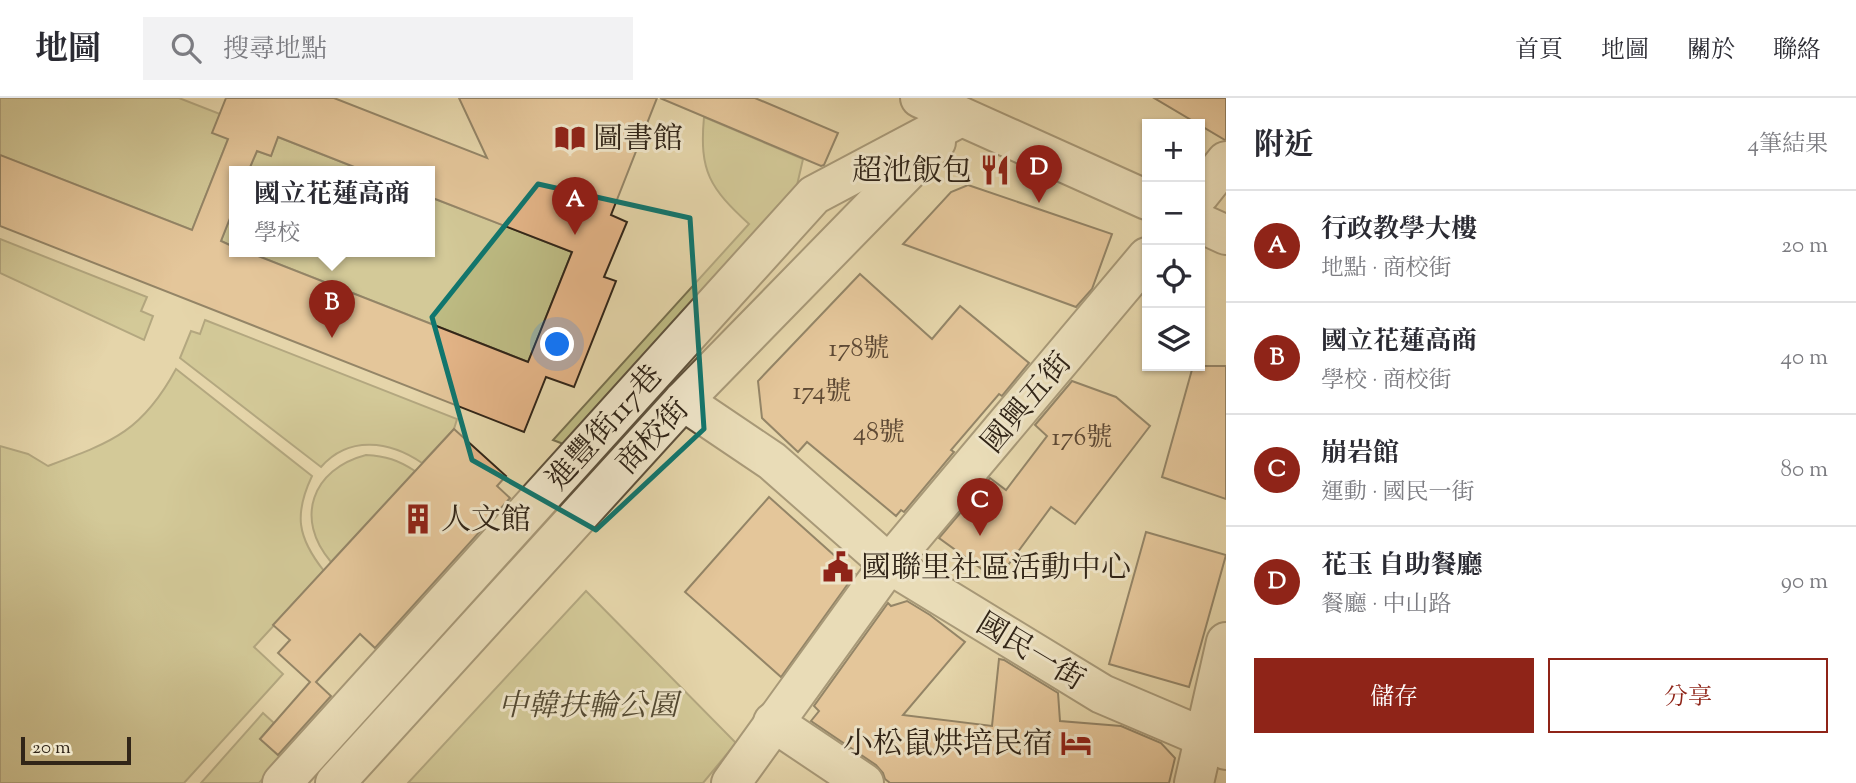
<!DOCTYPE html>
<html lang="zh-TW">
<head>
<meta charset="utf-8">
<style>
  body { margin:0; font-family:"Sorts Mill Goudy","Noto Serif TC",serif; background:#f2f2f3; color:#2b2b33 }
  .controls { position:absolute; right:21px; top:21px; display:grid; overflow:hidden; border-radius:0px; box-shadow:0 2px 5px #0004 }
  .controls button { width:63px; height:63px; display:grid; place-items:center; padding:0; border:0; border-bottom:2px solid #e1e1e2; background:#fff; color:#2b2b33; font:35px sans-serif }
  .scale { position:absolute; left:21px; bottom:18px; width:110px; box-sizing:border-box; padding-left:7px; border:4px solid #312518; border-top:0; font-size:19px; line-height:24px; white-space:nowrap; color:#312518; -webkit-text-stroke:5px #eee4c8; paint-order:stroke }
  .you { position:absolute; left:558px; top:247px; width:24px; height:24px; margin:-18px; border:5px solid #fff; border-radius:50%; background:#1a73e8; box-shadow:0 0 0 10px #1a73e833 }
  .badge { display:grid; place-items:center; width:46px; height:46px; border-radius:50%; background:#8f2418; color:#fff; font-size:23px; font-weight:700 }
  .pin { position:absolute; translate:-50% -58px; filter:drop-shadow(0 2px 4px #0008) }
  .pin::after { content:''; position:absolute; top:37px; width:24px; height:21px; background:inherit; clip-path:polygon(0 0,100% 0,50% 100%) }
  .popup { position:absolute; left:229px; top:68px; width:206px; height:91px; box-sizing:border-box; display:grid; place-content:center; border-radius:0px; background:#fff; filter:drop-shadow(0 2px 5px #0005); font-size:23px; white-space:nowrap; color:#7c7c81 }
  .popup b { font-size:26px; color:#2b2b33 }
  .popup::after { content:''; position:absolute; left:50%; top:100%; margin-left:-14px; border:14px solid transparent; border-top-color:#fff }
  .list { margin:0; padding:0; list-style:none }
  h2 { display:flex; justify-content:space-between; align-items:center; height:91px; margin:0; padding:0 28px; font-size:30px }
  h2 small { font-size:23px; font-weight:400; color:#7c7c81 }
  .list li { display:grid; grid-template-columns:46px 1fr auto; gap:21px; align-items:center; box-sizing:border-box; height:112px; padding:0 28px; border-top:2px solid #e1e1e2 }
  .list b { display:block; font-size:26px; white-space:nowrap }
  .list p { margin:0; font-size:23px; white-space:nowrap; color:#7c7c81 }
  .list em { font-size:23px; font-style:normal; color:#7c7c81 }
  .actions { display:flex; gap:14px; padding:21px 28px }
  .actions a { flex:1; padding:16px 0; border:2px solid #8f2418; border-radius:0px; text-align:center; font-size:24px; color:#8f2418 }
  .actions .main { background:#8f2418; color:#fff }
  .icon { flex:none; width:38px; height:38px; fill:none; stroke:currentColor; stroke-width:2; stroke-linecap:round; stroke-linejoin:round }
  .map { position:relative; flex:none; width:1226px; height:685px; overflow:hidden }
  header { display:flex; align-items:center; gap:42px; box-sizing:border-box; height:98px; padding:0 35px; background:#fff; border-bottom:2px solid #e1e1e2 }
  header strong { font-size:33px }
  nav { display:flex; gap:38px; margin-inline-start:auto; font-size:24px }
  .search { width:490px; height:63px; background:#f2f2f3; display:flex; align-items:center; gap:18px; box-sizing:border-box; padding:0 24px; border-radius:0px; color:#7c7c81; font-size:26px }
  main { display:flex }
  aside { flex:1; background:#fff }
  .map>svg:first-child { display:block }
  .green { fill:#bdbb83; stroke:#77704e; stroke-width:2 }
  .building { fill:#e3b487; stroke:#312518; stroke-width:2; fill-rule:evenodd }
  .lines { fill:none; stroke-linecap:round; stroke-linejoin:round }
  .minor-casing { stroke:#5e513c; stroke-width:42 }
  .minor { stroke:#eee4c8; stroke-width:38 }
  .marked { fill:none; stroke:#0f766e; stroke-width:5; stroke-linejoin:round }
  .labels { text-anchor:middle; stroke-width:6; stroke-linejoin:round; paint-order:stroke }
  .number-label { font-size:26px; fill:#5e4934 }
  .poi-label { font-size:30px; fill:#312518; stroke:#eee4c8; text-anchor:start }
  .street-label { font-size:30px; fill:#312518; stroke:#eee4c8 }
  .park-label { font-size:30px; font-style:italic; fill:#544a33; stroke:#eee4c8 }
</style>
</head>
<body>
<header>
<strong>地圖</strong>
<div class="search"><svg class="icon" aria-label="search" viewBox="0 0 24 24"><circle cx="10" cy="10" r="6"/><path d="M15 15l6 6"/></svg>搜尋地點</div>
<nav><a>首頁</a><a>地圖</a><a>關於</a><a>聯絡</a></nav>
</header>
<main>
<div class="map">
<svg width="1226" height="685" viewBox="0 0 1226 685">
  <rect width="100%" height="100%" fill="#e5d6aa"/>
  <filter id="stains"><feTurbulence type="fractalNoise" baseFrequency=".00286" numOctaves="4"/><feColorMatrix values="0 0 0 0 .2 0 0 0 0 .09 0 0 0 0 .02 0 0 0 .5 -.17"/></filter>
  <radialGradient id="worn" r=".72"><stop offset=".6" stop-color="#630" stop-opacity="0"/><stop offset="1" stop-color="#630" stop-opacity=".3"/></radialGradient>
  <g class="green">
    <polygon points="0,0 179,0 220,16 228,41 192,132 0,57"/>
    <path d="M704,19L803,61L795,96L566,347L553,342L749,126C710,90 699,74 704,19Z"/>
    <polygon points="278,39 367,74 248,74 257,53 271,58"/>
    <polygon points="430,99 572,154 528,264 248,154 430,154"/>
    <polygon points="234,110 234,149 221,143"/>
    <polygon points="0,141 147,199 141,213 153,218 144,242 0,175"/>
    <path d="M205,222L457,321L454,331L422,365C390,343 349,337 321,369L180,260L191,233L200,236Z"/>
    <path d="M176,271L312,378C294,416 297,439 324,473L254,549L283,576L184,685H0V348L28,356L48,368C112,344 142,334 176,271Z"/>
    <path d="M366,357C386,358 398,362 415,373L331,464C294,421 312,371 366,357Z"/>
    <polygon points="586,493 736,645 703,685 408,685"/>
    <polygon points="263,615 274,625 260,641 282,660 259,685 201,685"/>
  </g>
  <g class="building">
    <path d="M226,0H334L487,60L459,0H657L611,117L627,124L604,179L616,183L574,289L546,279L524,334L0,128V57L192,132L228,41L212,35ZM278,39L367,74H430V99L572,154L528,264L248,154H234V149L221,143L234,110V74H248L257,53L271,58Z"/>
    <polygon points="660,0 755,0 838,35 824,67 821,68"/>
    <polygon points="1154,0 1226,0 1226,42 1225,42"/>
    <polygon points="968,87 1112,136 1092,191 1076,209 903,146 951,94"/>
    <polygon points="860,176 932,241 960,208 1029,265 1002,298 999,296 951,352 954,354 904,414 901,412 896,418 807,344 798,354 762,320 758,283"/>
    <polygon points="1193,268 1226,268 1226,401 1162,379"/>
    <polygon points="1072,283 1116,299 1150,328 1075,426 1051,409 997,482 939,440 990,380 1006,392 1047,338 1035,327"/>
    <polygon points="454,331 506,378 497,388 510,400 375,550 360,536 316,584 331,598 278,657 260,641 310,584 278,555 290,542 273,527"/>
    <polygon points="769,399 855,476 781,579 685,494"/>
    <polygon points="1146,434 1226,457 1189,589 1109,566"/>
    <polygon points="907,503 930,517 965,544 903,617 992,628 999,561 1004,562 1058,595 1060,623 1121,628 1161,645 1175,660 1169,685 890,685 885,681 883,675 876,667 811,623 819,613 814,608 888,505 891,508"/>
  </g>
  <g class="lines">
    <g class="minor-casing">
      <g id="minor">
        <polyline points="920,0 1147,102"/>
        <polyline points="1200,96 1226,63"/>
        <polyline points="1200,125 1226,137"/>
        <polyline points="683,303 772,363 889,466 1102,596 1203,639 1226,652"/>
        <polyline points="773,624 864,685"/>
        <polyline points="282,685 814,97 961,19"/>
        <polyline points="335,685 683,303 936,44"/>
        <polyline points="731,685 889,466 1147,159"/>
        <polyline points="1194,685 1226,544"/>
      </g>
    </g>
    <use href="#minor" class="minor"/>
  </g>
  <path d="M0 0H1226V685H0ZM538,86L690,120L704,331L596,432L472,362L432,219Z" fill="#e5d6aa" fill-opacity=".55" fill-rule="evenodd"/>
  <path class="marked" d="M538,86L690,120L704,331L596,432L472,362L432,219Z"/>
  <defs>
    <g id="library-bare" transform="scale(2.415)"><path d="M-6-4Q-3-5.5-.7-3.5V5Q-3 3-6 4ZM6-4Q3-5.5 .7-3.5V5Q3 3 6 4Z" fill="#8f2418" stroke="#eee4c8" stroke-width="2.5" paint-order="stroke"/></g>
    <g id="restaurant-bare" transform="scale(2.415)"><path d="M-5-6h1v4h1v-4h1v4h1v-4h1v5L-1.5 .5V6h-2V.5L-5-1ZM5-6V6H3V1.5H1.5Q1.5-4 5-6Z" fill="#8f2418" stroke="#eee4c8" stroke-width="2.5" paint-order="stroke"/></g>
    <g id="building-bare" transform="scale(2.415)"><path d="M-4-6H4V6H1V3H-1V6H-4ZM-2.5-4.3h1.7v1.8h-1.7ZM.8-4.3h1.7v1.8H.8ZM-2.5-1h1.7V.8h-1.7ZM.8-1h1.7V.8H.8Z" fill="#8f2418" stroke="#eee4c8" stroke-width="2.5" paint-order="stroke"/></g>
    <g id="civic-bare" transform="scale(2.415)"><path d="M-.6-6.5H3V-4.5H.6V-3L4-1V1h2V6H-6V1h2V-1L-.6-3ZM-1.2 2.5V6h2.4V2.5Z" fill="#8f2418" stroke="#eee4c8" stroke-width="2.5" paint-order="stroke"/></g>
    <g id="hotel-bare" transform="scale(2.415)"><path d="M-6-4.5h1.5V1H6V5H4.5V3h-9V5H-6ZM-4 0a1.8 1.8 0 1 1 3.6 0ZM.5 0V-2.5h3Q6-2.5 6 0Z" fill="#8f2418" stroke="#eee4c8" stroke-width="2.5" paint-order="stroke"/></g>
  </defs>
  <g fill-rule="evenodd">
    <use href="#library-bare" x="570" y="40"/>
    <use href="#restaurant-bare" x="995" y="72"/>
    <use href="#building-bare" x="418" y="421"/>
    <use href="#civic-bare" x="838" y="469"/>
    <use href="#hotel-bare" x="1076" y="645"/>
  </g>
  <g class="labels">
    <g class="number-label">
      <text x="859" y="258">178號</text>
      <text x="822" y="301">174號</text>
      <text x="879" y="342">48號</text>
      <text x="1082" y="347">176號</text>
    </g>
    <g class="poi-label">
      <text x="593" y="50">圖書館</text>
      <text x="972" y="82" text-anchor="end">超池飯包</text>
      <text x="441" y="431">人文館</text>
      <text x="861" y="479">國聯里社區活動中心</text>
      <text x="1053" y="655" text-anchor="end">小松鼠烘培民宿</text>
    </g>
    <g class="street-label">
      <text transform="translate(1026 304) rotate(-50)" y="10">國興五街</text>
      <text transform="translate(604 329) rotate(-48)" y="10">進豐街117巷</text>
      <text transform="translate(652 338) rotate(-47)" y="10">商校街</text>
      <text transform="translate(1031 553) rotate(31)" y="10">國民一街</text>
    </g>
    <g class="park-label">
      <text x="588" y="617">中韓扶輪公園</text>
    </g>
  </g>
  <rect width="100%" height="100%" filter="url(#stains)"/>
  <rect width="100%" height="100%" fill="url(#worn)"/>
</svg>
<div class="controls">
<button>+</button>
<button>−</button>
<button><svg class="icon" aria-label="locate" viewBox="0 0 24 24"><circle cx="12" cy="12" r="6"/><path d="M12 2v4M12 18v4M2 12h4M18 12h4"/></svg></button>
<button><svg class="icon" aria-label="layers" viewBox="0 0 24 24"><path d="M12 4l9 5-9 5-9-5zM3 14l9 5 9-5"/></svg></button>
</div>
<div class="scale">20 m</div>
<div class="you"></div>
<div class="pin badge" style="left:575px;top:137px">A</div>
<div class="pin badge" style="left:332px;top:240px">B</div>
<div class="popup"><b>國立花蓮高商</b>學校</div>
<div class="pin badge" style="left:980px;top:438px">C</div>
<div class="pin badge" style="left:1039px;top:105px">D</div>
</div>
<aside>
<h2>附近<small>4筆結果</small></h2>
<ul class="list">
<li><span class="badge">A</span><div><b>行政教學大樓</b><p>地點 · 商校街</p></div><em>20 m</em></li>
<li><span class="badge">B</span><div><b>國立花蓮高商</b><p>學校 · 商校街</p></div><em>40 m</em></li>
<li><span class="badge">C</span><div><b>崩岩館</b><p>運動 · 國民一街</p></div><em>80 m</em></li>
<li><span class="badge">D</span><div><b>花玉 自助餐廳</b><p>餐廳 · 中山路</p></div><em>90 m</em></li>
</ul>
<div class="actions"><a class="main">儲存</a><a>分享</a></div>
</aside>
</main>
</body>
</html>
